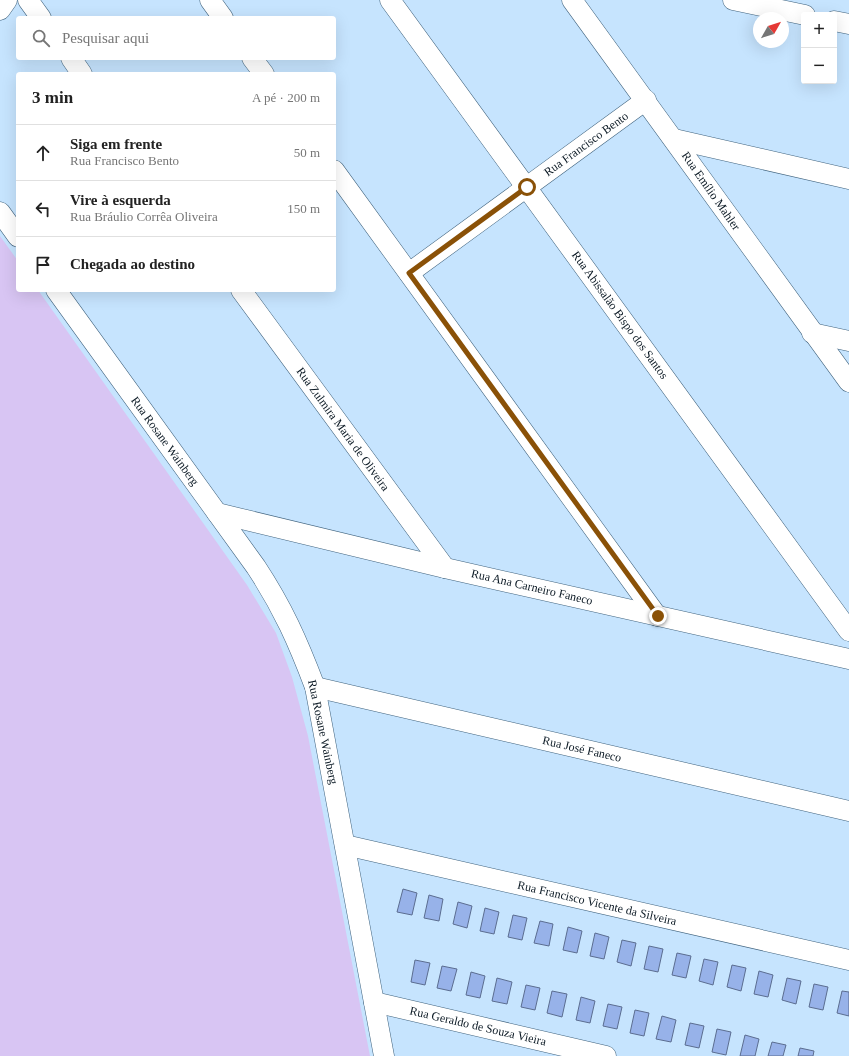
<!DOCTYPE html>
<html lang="pt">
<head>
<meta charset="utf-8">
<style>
  body { margin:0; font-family:"Times New Roman",serif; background:#f2f2f2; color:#222 }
  .controls { position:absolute; right:12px; top:12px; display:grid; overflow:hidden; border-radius:4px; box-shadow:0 4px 16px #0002 }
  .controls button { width:36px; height:36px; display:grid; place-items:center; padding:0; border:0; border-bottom:1px solid #e0e0e0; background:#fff; color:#222; font:20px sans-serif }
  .compass { position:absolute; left:753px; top:12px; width:36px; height:36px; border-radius:50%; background:#fff; box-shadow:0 4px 16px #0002; rotate:51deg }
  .stop { position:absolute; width:12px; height:12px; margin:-9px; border:3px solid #8a5107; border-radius:50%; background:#fff }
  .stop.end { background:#8a5107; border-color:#fff; box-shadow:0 1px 4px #0008 }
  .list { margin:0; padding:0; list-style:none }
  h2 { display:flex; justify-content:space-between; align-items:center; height:52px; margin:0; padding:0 16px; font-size:17px }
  h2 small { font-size:13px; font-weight:400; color:#767676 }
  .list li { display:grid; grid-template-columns:26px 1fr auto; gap:12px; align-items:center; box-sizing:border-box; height:56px; padding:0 16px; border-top:1px solid #e0e0e0 }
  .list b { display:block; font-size:15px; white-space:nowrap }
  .list p { margin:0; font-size:13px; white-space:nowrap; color:#767676 }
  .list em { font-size:13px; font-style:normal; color:#767676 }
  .icon { flex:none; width:22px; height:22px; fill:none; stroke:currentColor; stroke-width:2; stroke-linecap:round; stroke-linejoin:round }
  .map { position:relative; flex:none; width:849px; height:1056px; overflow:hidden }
  .search { position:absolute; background:#fff; box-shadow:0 4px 16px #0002; left:16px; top:16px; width:320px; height:44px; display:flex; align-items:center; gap:10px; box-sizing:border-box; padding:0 14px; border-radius:4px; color:#767676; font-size:15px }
  .panel { position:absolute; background:#fff; box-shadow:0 4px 16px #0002; left:16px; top:72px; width:320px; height:220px; border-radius:4px }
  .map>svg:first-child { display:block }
  .green { fill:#d8c5f3 }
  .building { fill:#97b2e9; stroke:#5b6d90 }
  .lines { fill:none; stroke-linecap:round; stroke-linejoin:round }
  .minor-casing { stroke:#40637e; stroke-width:21 }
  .minor { stroke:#fff; stroke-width:20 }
  .route { stroke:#8a5107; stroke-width:5 }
  .labels { text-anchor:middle; stroke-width:3; stroke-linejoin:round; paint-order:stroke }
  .street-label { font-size:12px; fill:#0b1924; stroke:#fff }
</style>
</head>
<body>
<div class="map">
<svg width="849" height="1056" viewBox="0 0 849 1056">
  <rect width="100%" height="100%" fill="#c6e4fe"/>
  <polygon class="green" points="0,236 18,261 18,290 38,290 247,585 276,633 292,677 308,736 370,1056 0,1056"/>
  <g class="building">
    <polygon points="403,889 417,893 412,915 397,912"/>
    <polygon points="429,895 443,899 439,921 424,918"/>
    <polygon points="458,902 472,906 467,928 453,924"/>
    <polygon points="485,908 499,912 494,934 480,931"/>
    <polygon points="513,915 527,918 522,940 508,937"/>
    <polygon points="540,921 553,924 549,946 534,943"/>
    <polygon points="568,927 582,931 577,953 563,950"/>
    <polygon points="595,933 609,937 604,959 590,956"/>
    <polygon points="622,940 636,943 631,966 617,962"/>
    <polygon points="649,946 663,949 658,972 644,969"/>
    <polygon points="677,953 691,956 686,978 672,975"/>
    <polygon points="704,959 718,962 713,985 699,981"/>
    <polygon points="415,960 430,963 425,985 411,982"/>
    <polygon points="732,965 746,968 741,991 727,987"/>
    <polygon points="442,966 457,969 451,991 437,988"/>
    <polygon points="759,971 773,975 768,997 754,994"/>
    <polygon points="471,972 485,976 480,998 466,995"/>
    <polygon points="497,978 512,982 507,1004 492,1001"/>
    <polygon points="787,978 801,981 796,1004 782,1000"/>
    <polygon points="814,984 828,987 823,1010 809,1007"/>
    <polygon points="526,985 540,988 535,1010 521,1007"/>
    <polygon points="552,991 567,994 562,1017 547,1013"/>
    <polygon points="842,991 849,992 849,1016 837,1013"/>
    <polygon points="581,997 595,1001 590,1023 576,1020"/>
    <polygon points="608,1004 622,1007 617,1029 603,1026"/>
    <polygon points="635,1010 649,1013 644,1036 630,1033"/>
    <polygon points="662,1016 676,1020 671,1042 656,1039"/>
    <polygon points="690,1023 704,1026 699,1048 685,1045"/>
    <polygon points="717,1029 731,1032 726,1055 712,1052"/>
    <polygon points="745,1035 759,1039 755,1056 740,1056"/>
    <polygon points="772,1042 786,1045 783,1056 768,1056"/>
    <polygon points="800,1048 814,1051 813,1056 798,1056"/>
  </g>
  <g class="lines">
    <g class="minor-casing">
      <g id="minor">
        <polyline points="28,0 41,18"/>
        <polyline points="210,0 223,18"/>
        <polyline points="390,0 849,631"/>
        <polyline points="572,0 849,382"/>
        <polyline points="733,0 805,15"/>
        <polyline points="0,10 7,0"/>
        <polyline points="834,21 849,24"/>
        <polyline points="71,58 82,74"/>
        <polyline points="252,58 264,74"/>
        <polyline points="674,139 849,179"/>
        <polyline points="334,170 657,616"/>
        <polyline points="0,212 18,237"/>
        <polyline points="409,273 646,100"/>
        <path d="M56,290L256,567C283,608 298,642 315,687L384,1056"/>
        <polyline points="241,290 445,568"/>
        <polyline points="812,333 849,341"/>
        <polyline points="217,513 445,568 849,659"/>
        <polyline points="315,687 849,811"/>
        <polyline points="345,845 849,960"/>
        <polyline points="374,1002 606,1056"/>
      </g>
    </g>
    <use href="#minor" class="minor"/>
  </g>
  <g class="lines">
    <polyline class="route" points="527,187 409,273 658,616"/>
  </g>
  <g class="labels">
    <g class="street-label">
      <text transform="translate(586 144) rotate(-36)" y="4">Rua Francisco Bento</text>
      <text transform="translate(711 191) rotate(55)" y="4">Rua Emílio Mahler</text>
      <text transform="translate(620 315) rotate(54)" y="4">Rua Abissalão Bispo dos Santos</text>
      <text transform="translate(343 429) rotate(54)" y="4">Rua Zulmira Maria de Oliveira</text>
      <text transform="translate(165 441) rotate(54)" y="4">Rua Rosane Wainberg</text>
      <text transform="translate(532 587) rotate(13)" y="4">Rua Ana Carneiro Faneco</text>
      <text transform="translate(323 732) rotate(78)" y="4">Rua Rosane Wainberg</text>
      <text transform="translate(582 749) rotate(13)" y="4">Rua José Faneco</text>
      <text transform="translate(597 903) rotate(13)" y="4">Rua Francisco Vicente da Silveira</text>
      <text transform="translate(478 1026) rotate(13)" y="4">Rua Geraldo de Souza Vieira</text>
    </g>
  </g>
</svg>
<div class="controls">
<button>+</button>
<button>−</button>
</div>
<svg class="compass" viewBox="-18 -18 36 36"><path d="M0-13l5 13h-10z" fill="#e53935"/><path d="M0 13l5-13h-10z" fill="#767676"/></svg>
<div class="stop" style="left:527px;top:187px"></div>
<div class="stop end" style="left:658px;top:616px"></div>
<div class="search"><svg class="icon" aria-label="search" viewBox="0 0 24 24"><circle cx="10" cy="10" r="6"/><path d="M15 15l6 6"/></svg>Pesquisar aqui</div>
<section class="panel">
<h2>3 min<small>A pé · 200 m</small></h2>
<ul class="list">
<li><svg class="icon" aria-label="ahead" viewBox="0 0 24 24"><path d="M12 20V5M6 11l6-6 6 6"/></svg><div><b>Siga em frente</b><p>Rua Francisco Bento</p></div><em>50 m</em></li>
<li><svg class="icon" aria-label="left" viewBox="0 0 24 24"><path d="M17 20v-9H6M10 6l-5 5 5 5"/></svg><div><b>Vire à esquerda</b><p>Rua Bráulio Corrêa Oliveira</p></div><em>150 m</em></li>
<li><svg class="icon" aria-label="arrive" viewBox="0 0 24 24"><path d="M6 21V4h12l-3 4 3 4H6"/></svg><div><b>Chegada ao destino</b></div></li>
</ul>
</section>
</div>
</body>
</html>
